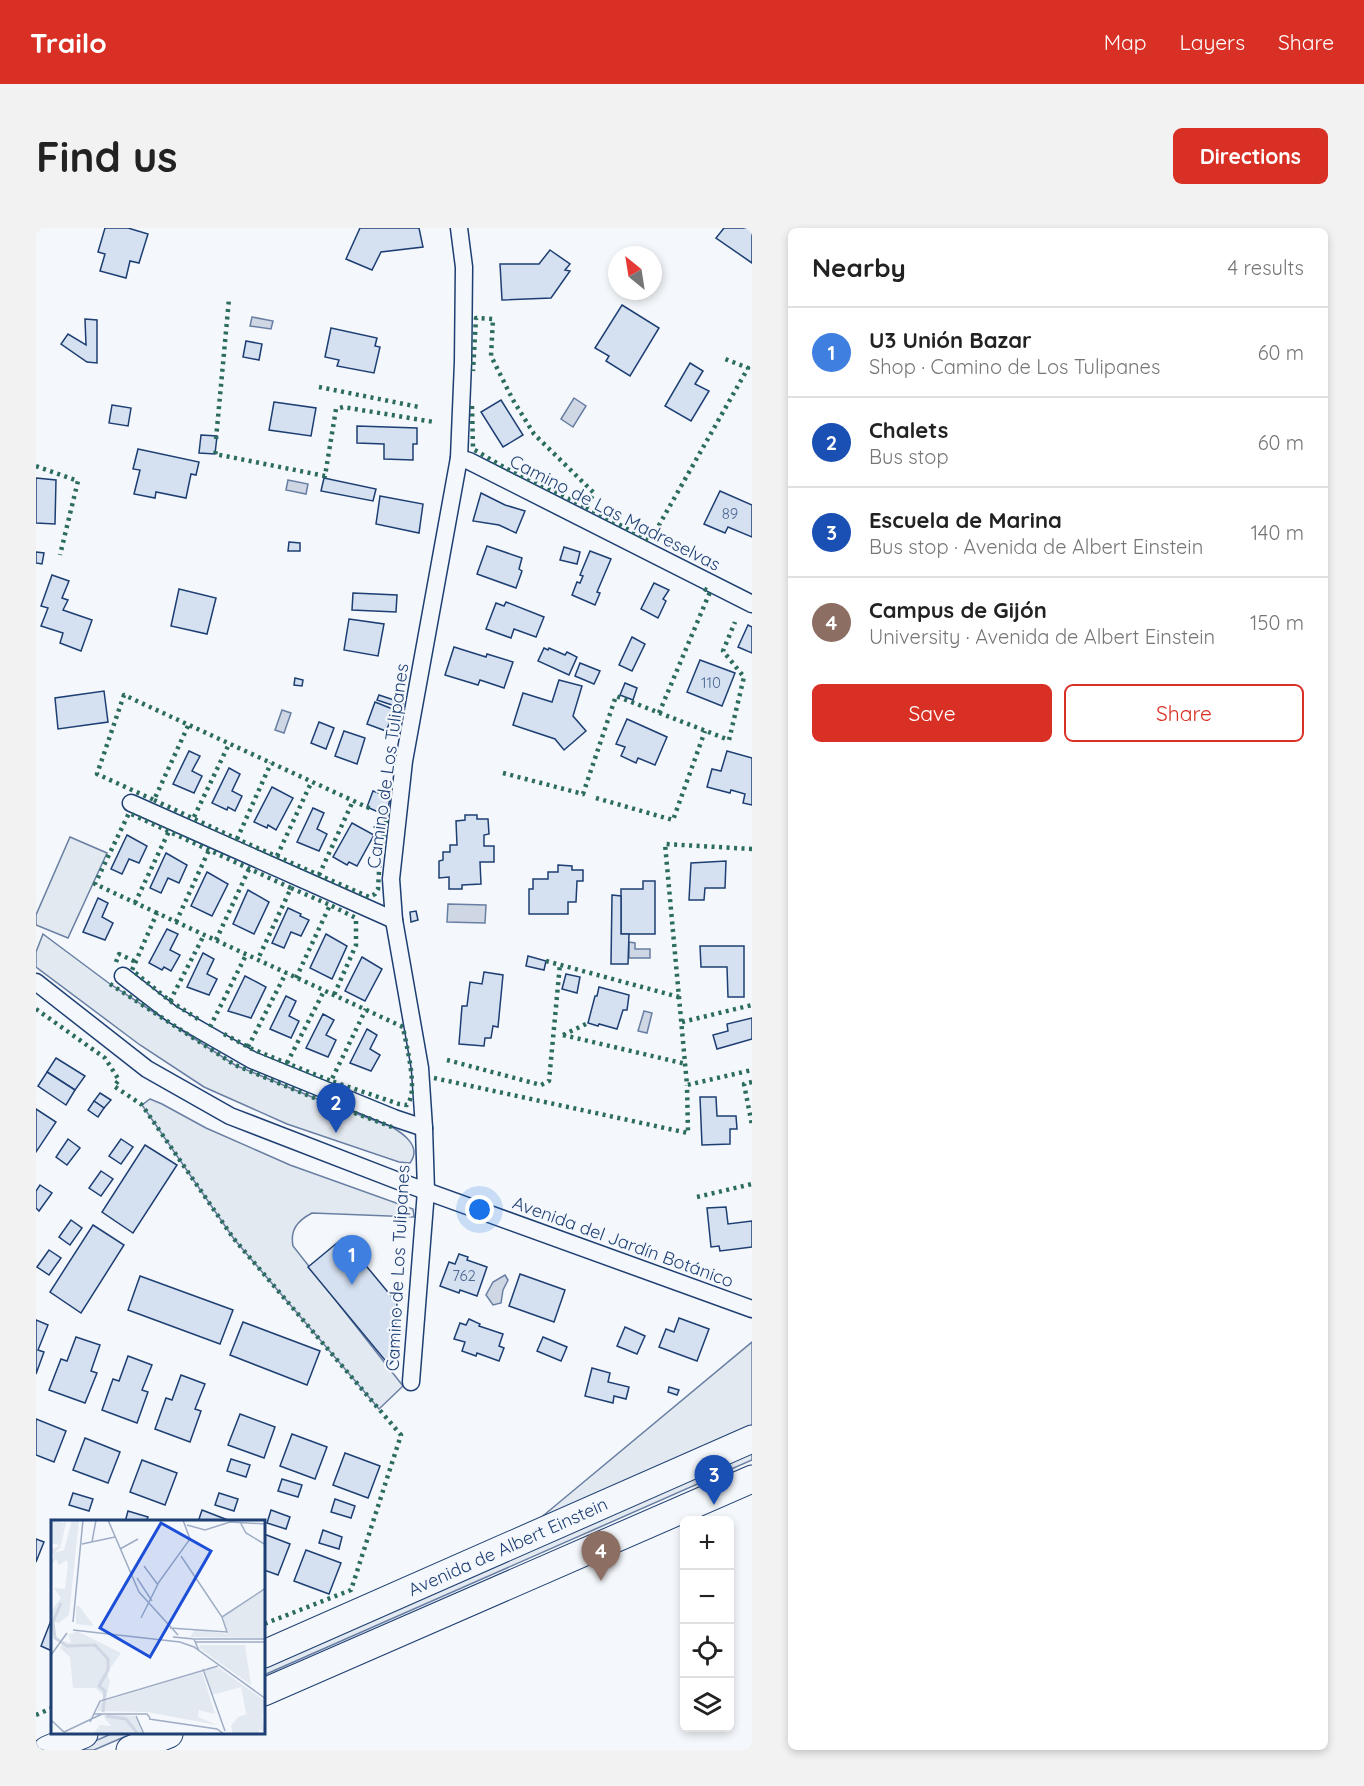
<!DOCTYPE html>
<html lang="en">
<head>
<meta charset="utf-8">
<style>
  body { margin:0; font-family:Quicksand,sans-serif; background:#f2f2f2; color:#222 }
  .controls { position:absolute; right:18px; bottom:18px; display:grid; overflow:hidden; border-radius:9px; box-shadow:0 3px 9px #0003 }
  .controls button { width:54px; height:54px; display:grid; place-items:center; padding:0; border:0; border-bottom:2px solid #e0e0e0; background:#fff; color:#222; font:30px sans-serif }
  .compass { position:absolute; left:572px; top:18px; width:54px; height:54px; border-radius:50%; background:#fff; box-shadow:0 3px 9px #0003; rotate:330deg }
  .you { position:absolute; left:444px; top:982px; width:21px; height:21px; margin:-15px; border:4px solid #fff; border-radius:50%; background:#1a73e8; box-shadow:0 0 0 9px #1a73e833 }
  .badge { display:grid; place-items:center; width:39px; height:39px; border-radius:50%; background:#d93025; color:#fff; font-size:20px; font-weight:700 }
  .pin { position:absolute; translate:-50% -50px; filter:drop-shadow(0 2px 3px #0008) }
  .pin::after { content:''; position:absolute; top:32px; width:21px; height:18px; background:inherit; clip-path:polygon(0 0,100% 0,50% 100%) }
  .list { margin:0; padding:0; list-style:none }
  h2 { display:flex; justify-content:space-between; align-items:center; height:78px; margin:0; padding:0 24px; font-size:26px }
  h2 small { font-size:20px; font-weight:400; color:#767676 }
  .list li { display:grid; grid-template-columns:39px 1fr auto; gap:18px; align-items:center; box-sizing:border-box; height:90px; padding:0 24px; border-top:2px solid #e0e0e0 }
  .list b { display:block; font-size:22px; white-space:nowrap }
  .list p { margin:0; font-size:20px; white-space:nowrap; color:#767676 }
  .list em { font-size:20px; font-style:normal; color:#767676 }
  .actions { display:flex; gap:12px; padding:18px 24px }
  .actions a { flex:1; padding:14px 0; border:2px solid #d93025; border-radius:9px; text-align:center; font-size:21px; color:#d93025 }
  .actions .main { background:#d93025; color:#fff }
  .icon { flex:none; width:33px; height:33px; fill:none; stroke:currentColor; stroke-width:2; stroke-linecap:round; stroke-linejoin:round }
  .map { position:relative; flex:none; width:716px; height:1522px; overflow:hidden; border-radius:9px }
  header { display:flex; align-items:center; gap:36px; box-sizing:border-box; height:84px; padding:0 30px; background:#d93025; color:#fff }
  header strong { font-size:28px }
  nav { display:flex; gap:33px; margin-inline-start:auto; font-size:21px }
  .intro { display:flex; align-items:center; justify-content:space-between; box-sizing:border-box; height:144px; padding:0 36px }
  h1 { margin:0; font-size:42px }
  .button { padding:15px 27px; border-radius:9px; background:#d93025; color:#fff; font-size:21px; font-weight:700 }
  main { display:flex; gap:36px; padding:0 36px }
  aside { flex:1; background:#fff; border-radius:9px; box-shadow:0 3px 9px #0003 }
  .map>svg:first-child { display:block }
  .green { fill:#e3e9f0; stroke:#687fa3; stroke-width:1.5 }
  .water { fill:#cfd7e4; stroke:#687fa3; stroke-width:1.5 }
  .building { fill:#d5e0f0; stroke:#1d3f73; stroke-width:1.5 }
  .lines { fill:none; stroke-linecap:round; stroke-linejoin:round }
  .minor-casing { stroke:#1d3f73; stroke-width:19 }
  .trunk-casing { stroke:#1d3f73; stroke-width:29 }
  .minor { stroke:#f4f7fb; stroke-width:16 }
  .trunk { stroke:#f4f7fb; stroke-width:27 }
  .hedge { stroke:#2c6c60; stroke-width:4.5; stroke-dasharray:3 4.5; stroke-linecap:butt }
  .labels { text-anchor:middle; stroke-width:4.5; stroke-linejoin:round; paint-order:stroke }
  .number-label { font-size:15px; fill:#4b6792 }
  .street-label { font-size:18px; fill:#1d3f73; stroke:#f4f7fb }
  .inset-river { fill:none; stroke:#cfd7e4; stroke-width:3 }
  .inset-road { fill:none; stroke:#9eadc5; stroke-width:1.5 }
  .view { fill:#1d4ed8; fill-opacity:0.15; stroke:#1d4ed8; stroke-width:3 }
  .inset-edge { fill:none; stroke:#1d3f73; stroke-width:3 }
</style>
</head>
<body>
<header>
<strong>Trailo</strong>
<nav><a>Map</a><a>Layers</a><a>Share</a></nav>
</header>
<div class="intro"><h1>Find us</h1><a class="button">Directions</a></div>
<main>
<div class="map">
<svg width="716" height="1522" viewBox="0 0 716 1522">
  <rect width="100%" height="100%" fill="#f4f7fb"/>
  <g class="green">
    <polygon points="34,609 71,625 32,710 0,697 0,687"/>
    <path d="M7,706L74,756L199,837L276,869L356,899C368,906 386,919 374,935L363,934L251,896L168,859L104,817L0,739V724Z"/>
    <path d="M114,871L126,876L170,900L254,937L377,981L378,989L276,985C261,993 254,1002 257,1018L367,1158L343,1181L198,1011L106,877Z"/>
    <polygon points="716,1114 716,1198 502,1292"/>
    <polygon points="716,1223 716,1232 228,1447 228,1438"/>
    <polygon points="75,1506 95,1506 58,1522 38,1522"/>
  </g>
  <g class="water">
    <polygon points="216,89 237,93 235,101 214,98"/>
    <polygon points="538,170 550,178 537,199 525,191"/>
    <polygon points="252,252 272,256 270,266 250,262"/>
    <polygon points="246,482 255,485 248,505 239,502"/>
    <polygon points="412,676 450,677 449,695 411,694"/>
    <polygon points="593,714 599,715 599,721 614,721 614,730 593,730"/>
    <polygon points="608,783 616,785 611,805 602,803"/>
    <polygon points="469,1047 472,1052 467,1062 465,1075 457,1077 450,1067 457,1054"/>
  </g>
  <g class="building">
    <polygon points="69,0 92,0 112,6 103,35 94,33 90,50 64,43 69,26 62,24"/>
    <polygon points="324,0 383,0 387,19 345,24 336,42 310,31"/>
    <polygon points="688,0 716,0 716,35 680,10"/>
    <polygon points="514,22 534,36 529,42 534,43 515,70 466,72 464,36 503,36"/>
    <polygon points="586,77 623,100 594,148 570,133 573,128 559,120"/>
    <polygon points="49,91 61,92 61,135 51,134 25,116 32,106 50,117"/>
    <polygon points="295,100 341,110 339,118 344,119 338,145 301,138 303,132 289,129"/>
    <polygon points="210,113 226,116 223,132 207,129"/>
    <polygon points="654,135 667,143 659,156 673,163 655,193 629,178"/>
    <polygon points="465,172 487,207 467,219 445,184"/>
    <polygon points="238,174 280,180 275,208 233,202"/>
    <polygon points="76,177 95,180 92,198 73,195"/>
    <polygon points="321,198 381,200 381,216 377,216 377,232 348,231 348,216 321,215"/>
    <polygon points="165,207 181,208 179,226 163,225"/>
    <polygon points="102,221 163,234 160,247 155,246 150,270 120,264 119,270 98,266 104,242 97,241"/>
    <polygon points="0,250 20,252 19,296 0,295"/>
    <polygon points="288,250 340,261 337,273 285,263"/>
    <polygon points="684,263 716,277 716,309 692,299 689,305 668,296"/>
    <polygon points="445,265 469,277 489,283 480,305 463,297 437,293"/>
    <polygon points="344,268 387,276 383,305 340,296"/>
    <polygon points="253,314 264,315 264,323 252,323"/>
    <polygon points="451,318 486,330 483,341 486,343 480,360 441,346"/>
    <polygon points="528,319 544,324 541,336 524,332"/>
    <polygon points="554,323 575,331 561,364 564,365 559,377 536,367 541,354 544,355 547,348 544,347"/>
    <polygon points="0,324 8,325 6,336 0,335"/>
    <polygon points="16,347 33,353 26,370 32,372 27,382 56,392 45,423 24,415 27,405 5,398 12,380 5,378"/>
    <polygon points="618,355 633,362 627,371 630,373 622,390 605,381"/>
    <polygon points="143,361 180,370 171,406 135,398"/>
    <polygon points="317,365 361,367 360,384 316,382"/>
    <polygon points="470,374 508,389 500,409 478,401 475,410 450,401 460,375 468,378"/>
    <polygon points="313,391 348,396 342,428 308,422"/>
    <polygon points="712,397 716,399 716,425 702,419"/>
    <polygon points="596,409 609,416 596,443 583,437"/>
    <polygon points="418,419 450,429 451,426 477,434 468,460 444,452 442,457 409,447"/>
    <polygon points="508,420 512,422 513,420 529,427 531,424 541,429 533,447 502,433"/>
    <polygon points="664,432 699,445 686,478 651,464"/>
    <polygon points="544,435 564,443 558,456 539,448"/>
    <polygon points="259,450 267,452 266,458 258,457"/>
    <polygon points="523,452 546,458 537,488 550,503 528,522 519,511 477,497 487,465 516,474"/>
    <polygon points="589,455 601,460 597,472 584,467"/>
    <polygon points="68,463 72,494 22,501 19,470"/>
    <polygon points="343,467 367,475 365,480 341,472"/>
    <polygon points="339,474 359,482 350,503 331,496"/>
    <polygon points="591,491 631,509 619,537 602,530 600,535 585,528 589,519 580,516"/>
    <polygon points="283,494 298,500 290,521 275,515"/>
    <polygon points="308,503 329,510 321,536 299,528"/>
    <polygon points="153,523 164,528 156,543 166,548 158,565 137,556"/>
    <polygon points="691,523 716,530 716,577 707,575 709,566 695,562 694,565 671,559 676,541 685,543"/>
    <polygon points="193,540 204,546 196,563 206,568 199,583 192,579 191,582 176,575"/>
    <polygon points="236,559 257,570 240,602 232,597 231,600 218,594"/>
    <polygon points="337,563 354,569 351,588 331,579"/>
    <polygon points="277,580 288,585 281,601 291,606 283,623 261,614"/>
    <polygon points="429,587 441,587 441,591 452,591 453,606 448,607 448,618 458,618 458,634 444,634 445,656 426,657 426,661 413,661 413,649 403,650 403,633 407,632 407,624 414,624 414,617 421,617 420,593 429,592"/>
    <polygon points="316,595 338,607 321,638 313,634 311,637 297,629"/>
    <polygon points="91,607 111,618 103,635 93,631 86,646 75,641"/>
    <polygon points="130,625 151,637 143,655 132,650 125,665 114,660"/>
    <polygon points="690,633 689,660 669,660 668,672 653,672 655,635"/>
    <polygon points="522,637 536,638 536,642 547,642 547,653 541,653 540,674 532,674 532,686 493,686 493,661 497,661 497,651 512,651 512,644 522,644"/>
    <polygon points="171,644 192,656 176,688 155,678"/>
    <polygon points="607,653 619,653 619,706 585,706 585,661 607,661"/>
    <polygon points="212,662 233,674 218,706 197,696"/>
    <polygon points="576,667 585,668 585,706 593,706 592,736 575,736"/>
    <polygon points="62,670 72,675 66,689 77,695 69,712 47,704"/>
    <polygon points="252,680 265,686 264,688 273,692 265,708 255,704 248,720 236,715"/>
    <polygon points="380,683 382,692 375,694 374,684"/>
    <polygon points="131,701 142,706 134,722 144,727 135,743 128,739 126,742 113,735"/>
    <polygon points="290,706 311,718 296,751 274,740"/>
    <polygon points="664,718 708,718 708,769 692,769 691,739 665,739"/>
    <polygon points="167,725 178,731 171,746 181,751 173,767 151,759"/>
    <polygon points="492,728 510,733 508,742 490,738"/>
    <polygon points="326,729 346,741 329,773 309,763"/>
    <polygon points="448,744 467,747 462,799 457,798 455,810 449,810 448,818 423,816 426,778 431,778 434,754 446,756"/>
    <polygon points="530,746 544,749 541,765 526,761"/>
    <polygon points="209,748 230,759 215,790 192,783"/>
    <polygon points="563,759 593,767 591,782 587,782 581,801 563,796 562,798 552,795 559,768 561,768"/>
    <polygon points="250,768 260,773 253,788 263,793 255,810 234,801"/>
    <polygon points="287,786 298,792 290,807 300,812 292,829 270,820"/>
    <polygon points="716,790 716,811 681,821 677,807 692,803 691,796"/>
    <polygon points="331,801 341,807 334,821 344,827 335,843 314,835"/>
    <polygon points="20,830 49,848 39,862 11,844"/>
    <polygon points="11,844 39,862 30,877 2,858"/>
    <polygon points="64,865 75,872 68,880 58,873"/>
    <polygon points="664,869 680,869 681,888 700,888 701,901 694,901 694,916 666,917"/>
    <polygon points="58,873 68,880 62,889 52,882"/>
    <polygon points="0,881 20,894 0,924"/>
    <polygon points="32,911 44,920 31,937 20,929"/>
    <polygon points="85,911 97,919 85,936 73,928"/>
    <polygon points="109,917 141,937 97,1005 66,984"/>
    <polygon points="65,943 77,951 65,968 53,960"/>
    <polygon points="4,957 16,965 3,983 0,980 0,963"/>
    <polygon points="690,979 692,996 716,993 716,1019 684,1023 683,1018 675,1019 671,980"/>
    <polygon points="35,992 46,1000 34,1017 23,1009"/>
    <polygon points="57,997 88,1017 45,1085 14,1064"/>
    <polygon points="307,1010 361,1075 358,1132 353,1137 272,1039"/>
    <polygon points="13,1022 25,1030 13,1047 1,1039"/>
    <polygon points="423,1026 432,1029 431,1032 451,1039 441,1068 424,1062 423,1065 404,1058 413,1034 419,1036"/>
    <polygon points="484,1046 529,1062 518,1094 473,1078"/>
    <polygon points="104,1048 197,1082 184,1116 92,1082"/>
    <polygon points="643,1090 673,1101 661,1133 623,1119 630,1101 638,1104"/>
    <polygon points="433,1091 444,1096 443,1098 467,1106 463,1118 468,1120 463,1133 441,1125 440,1128 426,1123 429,1114 418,1111 424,1095 430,1097"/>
    <polygon points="0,1092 12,1097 2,1122 8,1124 0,1146"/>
    <polygon points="207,1094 284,1123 271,1157 194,1127"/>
    <polygon points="589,1099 609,1108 601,1126 581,1118"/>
    <polygon points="40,1109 64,1117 55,1143 61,1145 49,1175 13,1162 25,1131 31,1133"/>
    <polygon points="507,1109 531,1119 525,1133 501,1123"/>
    <polygon points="92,1128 116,1137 106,1162 112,1164 101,1195 66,1182 77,1151 83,1153"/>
    <polygon points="556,1140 574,1145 572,1154 593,1159 590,1171 578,1168 577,1175 549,1168"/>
    <polygon points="145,1147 169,1156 159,1181 165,1183 154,1214 119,1201 130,1170 136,1172"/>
    <polygon points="633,1159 643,1162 641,1167 632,1164"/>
    <polygon points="204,1186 239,1199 228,1230 192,1217"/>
    <polygon points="0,1191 30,1203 18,1234 0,1227"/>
    <polygon points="256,1206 291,1219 279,1251 244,1238"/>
    <polygon points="49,1210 84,1224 72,1255 37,1242"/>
    <polygon points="309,1225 344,1238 332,1270 297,1257"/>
    <polygon points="195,1231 214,1237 210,1249 191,1243"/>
    <polygon points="106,1232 141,1245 129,1277 94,1264"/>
    <polygon points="246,1251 266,1257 262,1269 242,1263"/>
    <polygon points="37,1265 57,1271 53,1283 33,1277"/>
    <polygon points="183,1265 202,1271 198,1283 179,1277"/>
    <polygon points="299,1271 319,1278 315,1290 295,1284"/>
    <polygon points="166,1282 197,1294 162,1294"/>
    <polygon points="235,1282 254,1289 250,1301 231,1295"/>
    <polygon points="92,1283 112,1289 110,1294 89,1294"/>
    <polygon points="287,1302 306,1309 303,1321 283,1315"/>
    <polygon points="228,1306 254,1316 242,1347 228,1342"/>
    <polygon points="0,1311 8,1314 0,1334"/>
    <polygon points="270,1322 305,1335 293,1366 258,1353"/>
    <polygon points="16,1390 16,1423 5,1418"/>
  </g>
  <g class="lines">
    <g class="minor-casing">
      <g id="minor">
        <polyline points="423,230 433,233 716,376"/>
        <polyline points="95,575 358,692"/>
        <polyline points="87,748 136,786 216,832 358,890 388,900"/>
        <polyline points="0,754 111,841 194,888 365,954 716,1081"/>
        <polyline points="375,1154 390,963 388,900 384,840 358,692 355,651 368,533 423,230 427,134 428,39 423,0"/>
      </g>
    </g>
    <g class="trunk-casing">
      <g id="trunk">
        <polyline points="228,1426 716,1211"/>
        <polyline points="228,1464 716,1251"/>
        <polyline points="11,1522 48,1506"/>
        <polyline points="94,1522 133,1506"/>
      </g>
    </g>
    <use href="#minor" class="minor"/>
    <use href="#trunk" class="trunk"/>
    <g class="hedge">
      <polyline points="283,159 383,179"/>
      <polyline points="436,178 437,221 471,241 550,279 558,265 498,206 477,172 455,128 457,91 440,90 437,143"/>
      <polyline points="180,211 193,71"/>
      <polyline points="180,223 179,226 289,248 300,181 307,179 398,194"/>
      <polyline points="0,238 42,253 24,327"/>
      <polyline points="550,279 614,313 712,140 689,131"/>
      <polyline points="623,485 674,364 665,359"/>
      <polyline points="152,498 118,572 61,546 88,467 335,581"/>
      <polyline points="467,545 547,566 580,468 693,512 708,449 687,423 699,394"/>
      <polyline points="560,570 637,592 669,503"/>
      <polyline points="118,572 201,611 333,669 339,666 342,661 344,627 351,588 348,587"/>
      <polyline points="158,589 193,516"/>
      <polyline points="201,611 235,535"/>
      <polyline points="716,621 629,616 651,857 716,842"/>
      <polyline points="241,628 275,555"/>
      <polyline points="283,647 317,573"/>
      <polyline points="255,660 294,677"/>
      <polyline points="99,675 133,603"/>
      <polyline points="121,685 59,656 93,585 255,660 222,731"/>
      <polyline points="140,694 173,622"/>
      <polyline points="180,712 213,641"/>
      <polyline points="510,733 643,769"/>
      <polyline points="80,734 83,726 100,734"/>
      <polyline points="260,750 294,677 320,690 320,717 298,767"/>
      <polyline points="74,756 199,837 276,869 356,899"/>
      <polyline points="134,773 168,707"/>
      <polyline points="0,781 69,830 83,852 78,858 106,877 198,1011 365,1207 315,1362 228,1396"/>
      <path d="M162,791L134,773L96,742L121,685L367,799C370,817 383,863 371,877L363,876L295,853"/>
      <polyline points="646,794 716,777"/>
      <polyline points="174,799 210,727"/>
      <polyline points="188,806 216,821 295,853 330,781"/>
      <polyline points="527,807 650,836"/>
      <polyline points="527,807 552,795"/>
      <polyline points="212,819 250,745"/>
      <polyline points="411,832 505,857 513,853 524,736"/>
      <polyline points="251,835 288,763"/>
      <polyline points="398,850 652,905 651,857"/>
      <polyline points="716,854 708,856 716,897"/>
      <polyline points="661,969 716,956"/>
      <polyline points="0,1487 16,1480"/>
    </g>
  </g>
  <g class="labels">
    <g class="number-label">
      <text x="694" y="291">89</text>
      <text x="675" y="460">110</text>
      <text x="428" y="1053">762</text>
    </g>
    <g class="street-label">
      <text transform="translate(579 285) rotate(27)" y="6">Camino de Las Madreselvas</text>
      <text transform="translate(352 538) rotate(-82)" y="6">Camino de Los Tulipanes</text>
      <text transform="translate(587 1014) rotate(20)" y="6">Avenida del Jardín Botánico</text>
      <text transform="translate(362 1040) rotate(-87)" y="6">Camino de Los Tulipanes</text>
      <text transform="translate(472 1319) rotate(-24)" y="6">Avenida de Albert Einstein</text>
    </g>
  </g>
  <g transform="translate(15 1292)">
    <rect width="214" height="214" fill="#f4f7fb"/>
    <path d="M0,0L13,3L8,25L0,23ZM14,0L15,3L9,28L3,33L13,30L21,0H28L18,95L8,103L0,101V91L10,78L3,68L14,69L17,44L16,40L8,45L5,39L0,45L1,37L4,38L0,30L8,26ZM214,70V118L139,117L144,109L176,114L172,97ZM25,86H28L43,106L25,104ZM26,111L70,133L56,153L59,162L55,178L45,168H22L19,137L9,128L13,121L20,123L17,115ZM149,125H194L200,165L148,128ZM159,147L168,148L214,181L211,197L214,210L211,212L209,209L207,214H182L180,206L187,197L196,194L208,201L195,193L190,167L160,175L154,150ZM151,152L164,194L148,190L147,197L166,205L96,192L46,191L48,183L56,180ZM60,194L84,196L93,214H42L49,205L60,206L52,196Z" fill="#e3e9f0"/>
    <path class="inset-river" d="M10,83L2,102L4,118L16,126L44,125L57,139V150L48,166L54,171L52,192M55,196L75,199L87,214"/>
    <path class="inset-road" d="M57,0L88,72L127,115M189,2L195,13L215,25M136,5L154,10L179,2L215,4M41,22L45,0M31,24L64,17M69,29L87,19M93,46L107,65M86,58L101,81M171,97L215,68M90,98L108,62L139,19L132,0M22,102L32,0M119,108L176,112L171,97L130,36M22,110L129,122L143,127L215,179M122,117L143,119L148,131M144,119H215M145,122H215M0,135L16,113M152,149L174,211M43,194H96L99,198M85,196L93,214M98,199L166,209L173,214M0,200L13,212L51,194M39,202L49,181L167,146"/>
    <path class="view" d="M110,3L160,31L99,137L49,108Z"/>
    <rect width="214" height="214" class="inset-edge"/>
  </g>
</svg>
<div class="controls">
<button>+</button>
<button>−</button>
<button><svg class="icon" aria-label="locate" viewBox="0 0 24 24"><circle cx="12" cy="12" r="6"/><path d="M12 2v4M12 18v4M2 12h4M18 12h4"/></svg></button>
<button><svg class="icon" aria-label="layers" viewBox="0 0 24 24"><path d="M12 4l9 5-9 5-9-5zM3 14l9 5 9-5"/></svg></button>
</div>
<svg class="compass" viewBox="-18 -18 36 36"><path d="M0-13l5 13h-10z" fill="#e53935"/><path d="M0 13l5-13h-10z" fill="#767676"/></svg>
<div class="you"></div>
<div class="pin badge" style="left:316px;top:1057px;background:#3f7fe0">1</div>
<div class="pin badge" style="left:300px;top:905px;background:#1a4fb4">2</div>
<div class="pin badge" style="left:678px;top:1277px;background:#1a4fb4">3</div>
<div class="pin badge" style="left:565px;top:1353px;background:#8d6e63">4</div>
</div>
<aside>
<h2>Nearby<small>4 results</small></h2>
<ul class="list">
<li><span class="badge" style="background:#3f7fe0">1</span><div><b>U3 Unión Bazar</b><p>Shop · Camino de Los Tulipanes</p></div><em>60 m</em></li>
<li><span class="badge" style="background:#1a4fb4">2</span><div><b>Chalets</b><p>Bus stop</p></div><em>60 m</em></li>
<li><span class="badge" style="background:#1a4fb4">3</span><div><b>Escuela de Marina</b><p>Bus stop · Avenida de Albert Einstein</p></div><em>140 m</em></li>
<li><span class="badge" style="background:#8d6e63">4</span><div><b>Campus de Gijón</b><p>University · Avenida de Albert Einstein</p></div><em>150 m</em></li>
</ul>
<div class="actions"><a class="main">Save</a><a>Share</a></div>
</aside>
</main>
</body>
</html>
